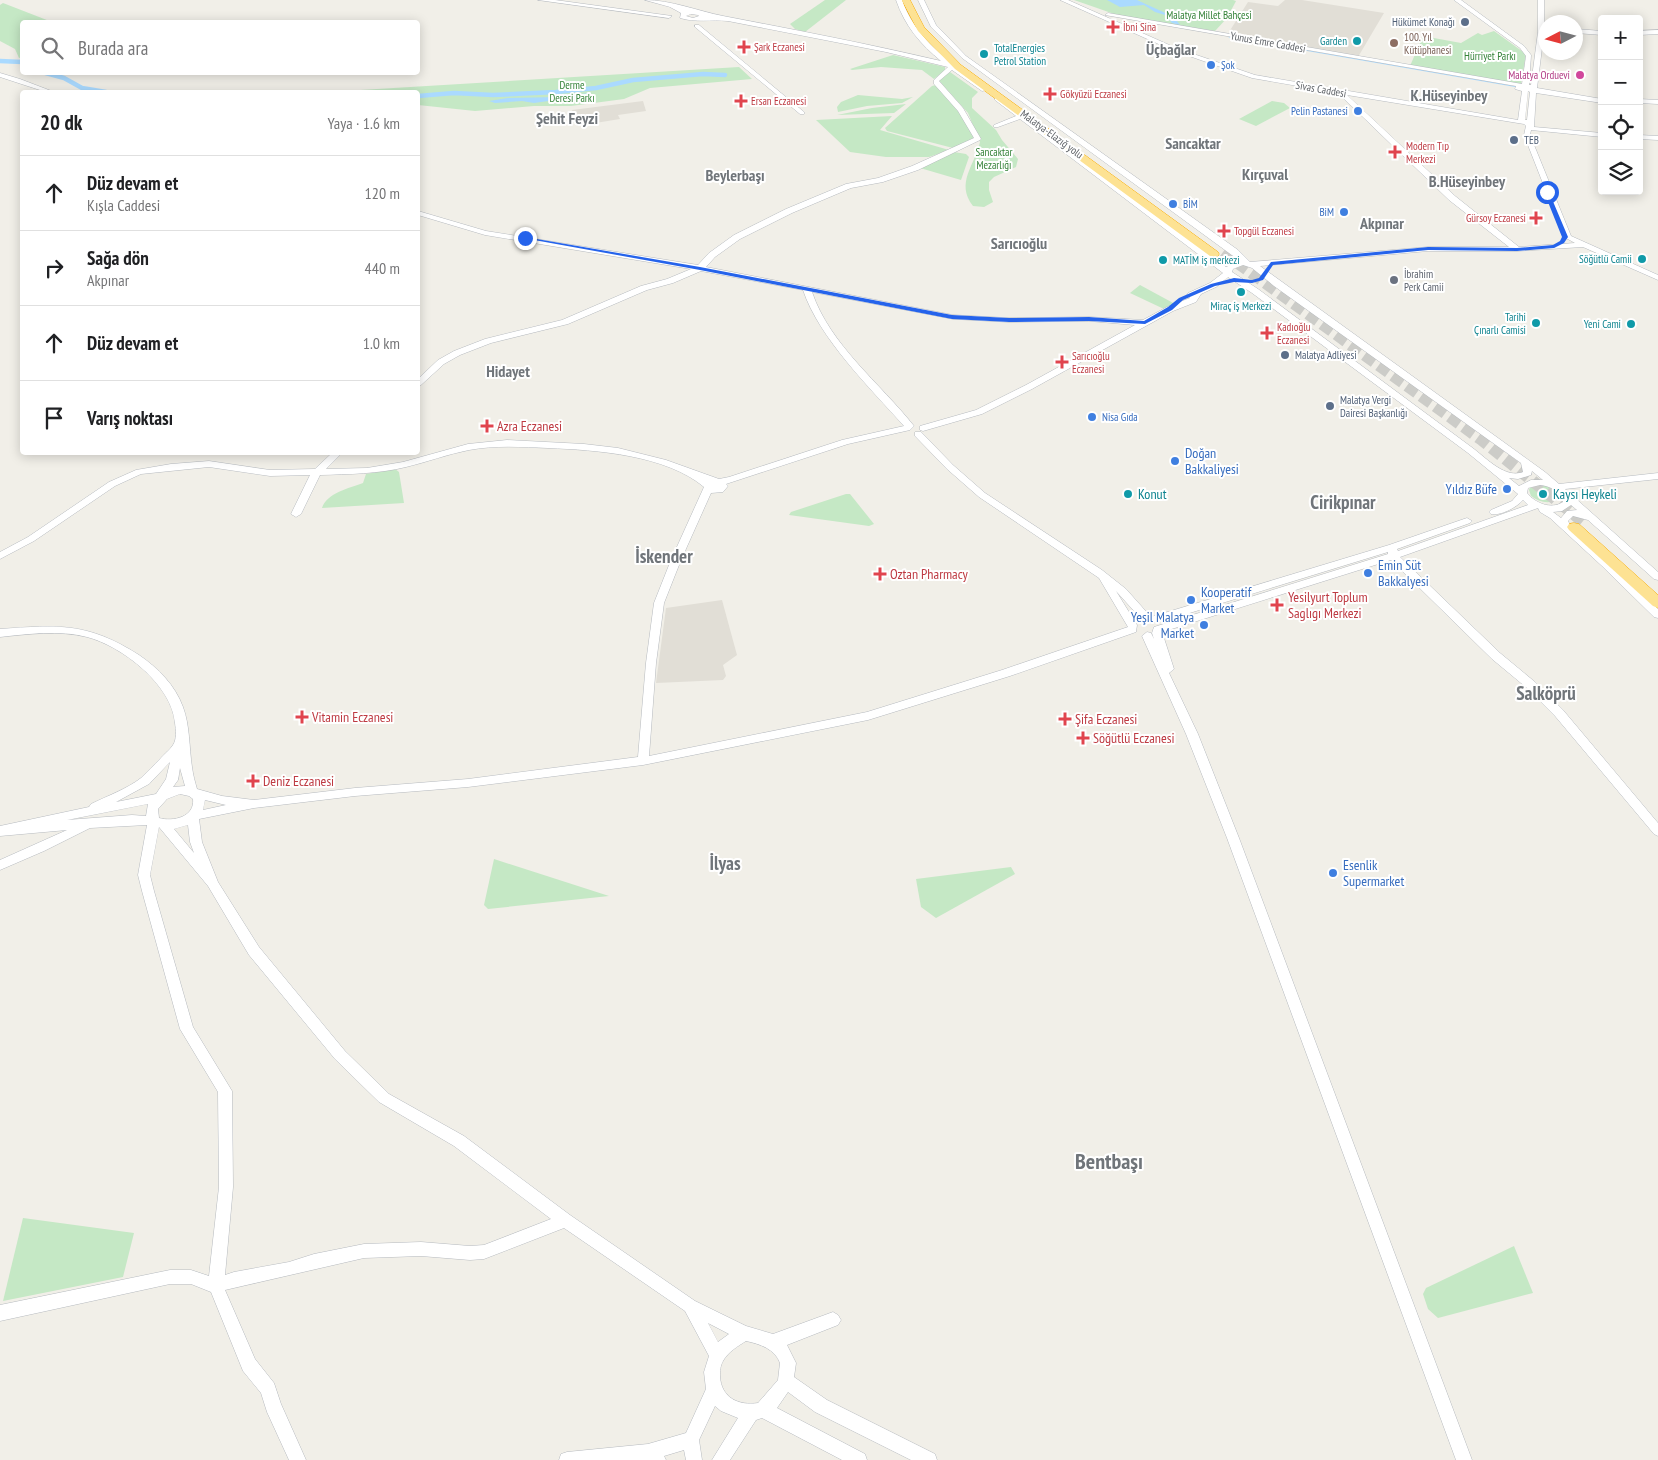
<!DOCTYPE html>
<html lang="tr">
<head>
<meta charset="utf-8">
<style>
  body { margin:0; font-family:"PT Sans Narrow",sans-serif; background:#f6f6f6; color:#202124 }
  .controls { position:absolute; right:15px; top:15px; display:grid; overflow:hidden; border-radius:5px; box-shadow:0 2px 12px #0003 }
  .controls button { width:45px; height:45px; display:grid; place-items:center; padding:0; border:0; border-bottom:1px solid #e0e0e0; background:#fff; color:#202124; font:25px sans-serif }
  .compass { position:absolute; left:1538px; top:15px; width:45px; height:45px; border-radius:50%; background:#fff; box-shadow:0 2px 12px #0003; rotate:264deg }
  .stop { position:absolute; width:15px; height:15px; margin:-11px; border:4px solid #2563eb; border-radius:50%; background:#fff }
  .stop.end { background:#2563eb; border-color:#fff; box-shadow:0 1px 5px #0008 }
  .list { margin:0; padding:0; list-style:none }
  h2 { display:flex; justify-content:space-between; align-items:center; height:65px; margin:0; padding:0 20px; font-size:21px }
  h2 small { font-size:16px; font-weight:400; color:#757577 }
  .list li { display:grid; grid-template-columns:32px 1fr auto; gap:15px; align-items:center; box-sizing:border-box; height:75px; padding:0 20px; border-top:1px solid #e0e0e0 }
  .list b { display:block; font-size:19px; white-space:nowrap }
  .list p { margin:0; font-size:16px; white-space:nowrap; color:#757577 }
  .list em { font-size:16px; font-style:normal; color:#757577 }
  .icon { flex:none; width:28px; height:28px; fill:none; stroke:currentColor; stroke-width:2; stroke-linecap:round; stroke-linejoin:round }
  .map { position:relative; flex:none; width:1658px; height:1460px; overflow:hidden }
  .search { position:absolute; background:#fff; box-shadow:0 2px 12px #0003; left:20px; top:20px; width:400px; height:55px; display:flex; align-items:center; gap:12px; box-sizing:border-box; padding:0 18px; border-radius:5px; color:#757577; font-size:19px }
  .panel { position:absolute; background:#fff; box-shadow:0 2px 12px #0003; left:20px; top:90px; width:400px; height:365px; border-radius:5px }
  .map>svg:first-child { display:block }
  .education { fill:#e1ded6 }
  .green { fill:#c5e8c5 }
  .water { fill:#aadaff }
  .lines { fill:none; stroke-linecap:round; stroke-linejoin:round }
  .stream { stroke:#aadaff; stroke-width:1 }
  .canal { stroke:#aadaff; stroke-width:4.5 }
  .highway-tunnel { stroke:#ccccc8; stroke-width:12; stroke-dasharray:12 5.5; stroke-linecap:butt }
  .secondary-casing { stroke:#b6babf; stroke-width:1 }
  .highway-casing { stroke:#f9ab00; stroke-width:1 }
  .secondary { fill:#fff; fill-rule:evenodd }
  .highway { fill:#fde293; fill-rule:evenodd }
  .route { fill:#2563eb }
  .service-dot { fill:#5c6f8a; stroke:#fff; stroke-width:2 }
  .health-dot { fill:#e0444e; stroke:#fff; stroke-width:2 }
  .culture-dot { fill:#0f9aa8; stroke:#fff; stroke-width:2 }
  .education-dot { fill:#8d6e63; stroke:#fff; stroke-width:2 }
  .shop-dot { fill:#3f7fe0; stroke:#fff; stroke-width:2 }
  .hotel-dot { fill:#d1479c; stroke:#fff; stroke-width:2 }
  .worship-dot { fill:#6b7280; stroke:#fff; stroke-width:2 }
  .labels { text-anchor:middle; stroke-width:4; stroke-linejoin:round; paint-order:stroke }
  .far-park-label { font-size:11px; fill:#348238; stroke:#fff }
  .far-service-label { font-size:11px; fill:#4e5e75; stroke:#fff; text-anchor:start }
  .far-health-label { font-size:11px; fill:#be3a42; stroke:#fff; text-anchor:start }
  .far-education-label { font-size:11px; fill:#785e54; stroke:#fff; text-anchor:start }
  .far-culture-label { font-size:11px; fill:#0d838f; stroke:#fff; text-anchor:end }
  .far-street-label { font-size:11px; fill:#5f6368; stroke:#fff }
  .far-shop-label { font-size:11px; fill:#366cbe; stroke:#fff; text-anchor:start }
  .far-hotel-label { font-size:11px; fill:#b23c85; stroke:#fff; text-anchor:end }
  .far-worship-label { font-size:11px; fill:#5b616d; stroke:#fff; text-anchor:start }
  .health-label { font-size:14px; fill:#be3a42; stroke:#fff; text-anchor:start }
  .shop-label { font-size:14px; fill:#366cbe; stroke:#fff; text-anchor:start }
  .culture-label { font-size:14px; fill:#0d838f; stroke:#fff; text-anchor:start }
  .far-district-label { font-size:16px; font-weight:bold; fill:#70757a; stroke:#fff }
  .district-label { font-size:19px; font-weight:bold; fill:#70757a; stroke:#fff }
  .near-district-label { font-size:22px; font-weight:bold; fill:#70757a; stroke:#fff }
</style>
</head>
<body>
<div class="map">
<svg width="1658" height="1460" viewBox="0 0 1658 1460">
  <rect width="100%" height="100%" fill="#f1efe8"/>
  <g class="education">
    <polygon points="1285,0 1302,0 1384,13 1358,57 1229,32 1248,2 1278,6"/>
    <polygon points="643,101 646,111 618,115 620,119 577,126 572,110"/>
    <polygon points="722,600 737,655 723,665 726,676 723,680 656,683 666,608"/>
  </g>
  <g class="green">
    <polygon points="825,0 846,0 805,32 795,29 790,24"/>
    <polygon points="1074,0 1233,0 1236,1 1227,18 1215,31 1120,16"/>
    <polygon points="3,3 52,22 22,22 22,57 19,58 15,49 0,41 0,5"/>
    <polygon points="1494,31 1526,54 1521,84 1410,66 1423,36 1461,43 1478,33 1482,35"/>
    <polygon points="893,55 945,67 945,70 934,79 922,70 881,67 852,70 850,69"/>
    <polygon points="739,67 752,79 650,88 624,99 571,106 534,106 475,111 418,105 418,92 327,92"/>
    <path d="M950,72L978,92L972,98V108L996,130L1002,140L1018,159L1016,167L994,177L989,182V190L993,202L984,207L973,206C955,183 975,165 980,142L968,113L939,81Z"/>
    <polygon points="936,85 954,102 975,138 953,148 887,131 885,128 932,86"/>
    <polygon points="858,95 902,99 913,97 902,103 867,106 838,112 837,107 841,102"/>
    <polygon points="1272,101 1284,103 1290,108 1256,126 1239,119"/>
    <polygon points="906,104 894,113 837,115 872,108"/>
    <polygon points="892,116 880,130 949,150 929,157 886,157 850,152 816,120"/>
    <polygon points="954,152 966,154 969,157 961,180 920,168"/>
    <polygon points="1140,285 1175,304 1164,309 1130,293"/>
    <path d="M395,469L399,472L404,503L322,508C327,493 349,488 363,483L366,474Z"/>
    <path d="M1542,485L1552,488L1559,496L1558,499C1549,505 1539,502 1531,496L1529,490L1530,487Z"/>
    <polygon points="846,494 850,494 874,524 869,526 789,515 791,512"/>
    <polygon points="494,859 609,896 488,909 484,905"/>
    <polygon points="1011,867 1015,874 936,918 921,907 916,879"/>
    <polygon points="23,1218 134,1233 123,1277 3,1301"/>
    <polygon points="1514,1246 1533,1293 1438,1318 1428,1309 1423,1294 1426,1288"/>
  </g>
  <g class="water">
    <polygon points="1107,0 1137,0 1174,17 1180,25 1172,23 1165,15 1155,12 1144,5 1120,7"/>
    <polygon points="590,93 594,96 584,99 570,98 534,103 522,101 495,103 489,101 508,98 558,97"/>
  </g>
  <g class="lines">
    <polyline class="stream" points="1229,37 1518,87"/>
    <g class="canal">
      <polyline points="0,61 22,62"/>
      <polyline points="42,72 64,78 82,88 106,92"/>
      <polyline points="418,96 454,93 493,95 556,92 596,88 633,80 703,74 725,75"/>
    </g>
    <polyline class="highway-tunnel" points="1223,252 1482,440 1586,524"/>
    <g class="secondary-casing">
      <g id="secondary">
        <polygon points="538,0 555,0 672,16 669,18"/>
        <path d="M645,0C671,0 698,11 723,16C796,30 869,44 941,61C920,44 905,26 896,0H902C913,31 936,52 962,71C970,77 980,83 987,90L982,91L952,70L939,81L963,108L981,139L980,140L918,170L883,182L851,188L792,213L740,239L715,257L706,267L953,315L1009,318L1089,317L1143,320L1167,307L1190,298L1187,295L1188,293L1210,283L1223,273L1020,119L998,127H994V125L1016,116L995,100V98L997,97L1226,267L1240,261L962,58L931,27L918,0H924L936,25L966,56L1238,250L1250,262L1428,247H1509L1449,200L1338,93L1252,78L1172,50L1060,0H1068L1176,48L1255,75L1518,120L1522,91L1515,89L1516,86L1105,15L1108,13L1522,84L1526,56L1520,48L1454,0H1461L1524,46L1531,55L1529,85H1531L1538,32V0H1544V32L1537,88L1602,99V103L1536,93L1534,127L1602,133V137L1531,130L1530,135L1571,236L1658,275V280L1583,247L1517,251H1428L1260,266L1545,472L1559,484L1658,473V479L1565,489L1658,572V580L1654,579L1588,520L1573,516L1568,521L1571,527L1658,609V618L1654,617L1602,566L1550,518L1540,512L1538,508L1400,557L1500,653L1535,682L1563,710L1658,823V836L1654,834L1555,716L1527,688L1492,659L1391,560L1162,632L1174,669L1169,673L1198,734L1239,838L1472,1460H1456L1227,838L1186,734L1142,636L1147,632L1151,633L1154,639L1152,633L1154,627L1388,554V552L1183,615L1151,623L1143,621L1116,591L1137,625L1136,632L1010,676L868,720L643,765L468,787L355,796L254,808L199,819L202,842L218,882L259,947L345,1051L389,1094L464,1136L570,1215L695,1301L746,1326L773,1334L833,1312L838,1315L841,1320L838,1325L787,1345L796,1363L794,1377L827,1400L935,1454L937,1460H911L815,1412L788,1392L777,1408L865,1454L867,1460H842L762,1418L756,1420L730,1460H712L738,1418L721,1411L715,1406L699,1440L702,1460H686L684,1450L664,1456L666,1460H559L561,1454L567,1452L648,1444L686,1433L706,1389L704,1372L709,1356L685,1311L564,1228L484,1259L470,1260L421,1256L364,1258L225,1290L255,1359L274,1383L281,1404L306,1460H289L267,1412L261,1393L243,1371L211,1292L191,1284H170L0,1321V1305L170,1270H191L209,1276L219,1187L218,1092L180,1029L142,891L138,875L147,825L90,828L44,851L0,870V860L67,830L0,836V826L89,807L91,804C107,796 127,789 141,778C148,772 154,765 160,759C164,754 170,750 173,745C177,739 176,730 175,723C172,685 122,646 87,637C59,630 29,634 0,637V629C59,625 87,622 139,655C158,668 175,685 183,707C190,726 189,747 192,767C193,775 195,782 197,789L222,796L254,800L355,788L468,779L638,757L646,663L654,603L671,560L704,487C666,455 597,450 548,448C522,447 495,445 469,450C448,454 427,462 406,467C378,474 349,474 320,475L301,514L296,517L291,514L310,475L270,476L209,467L141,474L115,486L34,541L0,559V552L28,537L109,482L136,470L171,464L209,461L270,470L315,469L333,452H343L326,469L367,468L403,462L468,444L507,440L584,444L618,448L666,460L719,479L729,477L842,440L904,426C870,388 819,338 803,290L701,271L673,283L647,290L568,324L491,343L460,355L444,364L421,385H418V379L438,360L454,351L485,339L562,320L641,286L667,279L691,269L485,235L418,215V211L486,231L698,265L709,253L734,235L786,209L846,184L878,178L912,166L974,138L958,111L934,84V80L948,67L886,52L728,21C711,19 696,23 680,18L681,13L670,7ZM691,14L698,15L699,16L693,18L686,16ZM1528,91L1530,92L1527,120H1525ZM1347,95L1524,124L1526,126L1524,135L1564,237L1575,243L1519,247L1455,196ZM1243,265L1252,268L1274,286L1521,463L1523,472C1506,479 1487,459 1474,449L1258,289L1232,272L1233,269ZM1228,277L1252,293L1468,453L1518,494L1512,501L1491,510L1489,512L1491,514C1500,516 1516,508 1523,500L1528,505L1398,551L1397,549L1470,523L1472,521L1467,518L1464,519L1389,545L1151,617L1126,589L1102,570L985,493L953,465L921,432H915V436L947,469L979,497L1099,578L1128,627L1002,670L867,712L649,756L656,663L664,603L681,560L711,493L723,492L728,486L726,484L848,444L910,430L914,426C880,383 830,345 812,292L953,319L1009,322L1089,321L1135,325L1026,385L976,410L920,426V430L923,431L982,414L1032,389L1173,311L1196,302L1201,294L1216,287ZM1532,471L1543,480H1531L1519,486L1509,478L1518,479L1531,475ZM1540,485C1550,486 1561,491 1563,502C1551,510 1535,503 1527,493L1528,488ZM1571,505L1577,510L1567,511L1561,518L1553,512L1562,511ZM170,762L166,779L156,794L116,802L149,784ZM180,768L185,786L173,787L178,780ZM180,794L189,796L193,799C195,817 173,822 159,818L158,809L167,799ZM205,800L226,805L203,810ZM148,804L146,816L132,815L67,820ZM188,825L190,842L194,853L174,829ZM159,827L208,886L249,955L335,1059L379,1102L454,1146L551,1219L484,1245L470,1246L421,1242L364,1244L314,1254L289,1262L234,1272L225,1275L233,1187L232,1091L193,1027L154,891L150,875ZM708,1323L729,1334L718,1342ZM746,1341C760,1344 775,1349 780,1363L778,1380L758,1403C739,1406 721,1398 720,1376C720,1371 720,1366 723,1361C728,1352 738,1346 746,1341Z"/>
        <polygon points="695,25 699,25 804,112 804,114 800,114 695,27"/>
        <polygon points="1576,29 1602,31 1602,35 1576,33"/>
        <polygon points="1658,30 1658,34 1639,35 1639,31"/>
        <polygon points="0,73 20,79 54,92 46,92 0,77"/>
        <polygon points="1639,99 1658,100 1658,104 1639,103"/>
        <polygon points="1639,135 1658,136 1658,140 1639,139"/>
      </g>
    </g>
    <g class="highway-casing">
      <g id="highway">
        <polygon points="902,0 910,0 924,27 961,65 1218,252 1219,254 1218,256 1210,256 955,69 918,31"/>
        <polygon points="1574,523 1579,524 1658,595 1658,608 1653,606 1569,530 1567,527 1569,524"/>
      </g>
    </g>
    <use href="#secondary" class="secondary"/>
    <use href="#highway" class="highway"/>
  </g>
  <polygon class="route" points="1547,190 1549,192 1568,237 1564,243 1554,248 1517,251 1428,250 1273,265 1263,280 1252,283 1234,282 1215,286 1183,300 1172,310 1145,324 1089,321 1009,322 952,319 700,270 523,238 525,237 700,267 952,315 1009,318 1089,317 1144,321 1168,307 1179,298 1211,284 1234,278 1252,280 1259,278 1271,262 1428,247 1517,248 1553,245 1560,241 1562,237 1544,192"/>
  <g class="service-dot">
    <circle cx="1465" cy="22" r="5"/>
    <circle cx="1514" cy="140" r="5"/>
    <circle cx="1285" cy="355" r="5"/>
    <circle cx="1330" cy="406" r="5"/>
  </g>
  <g class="health-dot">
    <path d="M1110.5 19.5h5v5h5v5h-5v5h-5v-5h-5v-5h5z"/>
    <path d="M741.5 39.5h5v5h5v5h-5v5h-5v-5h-5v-5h5z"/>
    <path d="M1047.5 86.5h5v5h5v5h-5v5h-5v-5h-5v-5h5z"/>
    <path d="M738.5 93.5h5v5h5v5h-5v5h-5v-5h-5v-5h5z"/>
    <path d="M1392.5 144.5h5v5h5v5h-5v5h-5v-5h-5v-5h5z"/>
    <path d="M1533.5 210.5h5v5h5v5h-5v5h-5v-5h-5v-5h5z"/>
    <path d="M1221.5 223.5h5v5h5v5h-5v5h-5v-5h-5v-5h5z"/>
    <path d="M1264.5 325.5h5v5h5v5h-5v5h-5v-5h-5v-5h5z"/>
    <path d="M1059.5 354.5h5v5h5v5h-5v5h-5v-5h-5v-5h5z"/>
    <path d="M484.5 418.5h5v5h5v5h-5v5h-5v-5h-5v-5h5z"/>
    <path d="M877.5 566.5h5v5h5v5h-5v5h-5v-5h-5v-5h5z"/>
    <path d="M1274.5 597.5h5v5h5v5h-5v5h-5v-5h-5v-5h5z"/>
    <path d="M299.5 709.5h5v5h5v5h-5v5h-5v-5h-5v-5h5z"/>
    <path d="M1062.5 711.5h5v5h5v5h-5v5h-5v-5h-5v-5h5z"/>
    <path d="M1080.5 730.5h5v5h5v5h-5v5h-5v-5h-5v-5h5z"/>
    <path d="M250.5 773.5h5v5h5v5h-5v5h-5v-5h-5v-5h5z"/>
  </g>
  <g class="culture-dot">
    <circle cx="1357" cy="41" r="5"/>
    <circle cx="984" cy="54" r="5"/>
    <circle cx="1642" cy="259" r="5"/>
    <circle cx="1163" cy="260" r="5"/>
    <circle cx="1241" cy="292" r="5"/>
    <circle cx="1536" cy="323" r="5"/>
    <circle cx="1631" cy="324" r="5"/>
    <circle cx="1128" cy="494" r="5"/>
    <circle cx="1543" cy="494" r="5"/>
  </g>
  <circle class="education-dot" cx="1394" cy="43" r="5"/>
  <g class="shop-dot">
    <circle cx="1211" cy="65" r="5"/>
    <circle cx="1358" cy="111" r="5"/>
    <circle cx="1173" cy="204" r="5"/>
    <circle cx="1344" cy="212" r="5"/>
    <circle cx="1092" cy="417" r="5"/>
    <circle cx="1175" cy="461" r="5"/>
    <circle cx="1507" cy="489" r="5"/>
    <circle cx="1368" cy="573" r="5"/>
    <circle cx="1191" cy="600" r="5"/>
    <circle cx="1204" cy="625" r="5"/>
    <circle cx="1333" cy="873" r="5"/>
  </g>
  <circle class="hotel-dot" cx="1580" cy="75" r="5"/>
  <circle class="worship-dot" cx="1394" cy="280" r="5"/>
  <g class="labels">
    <g class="far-park-label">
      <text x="1209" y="19">Malatya Millet Bahçesi</text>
      <text x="1490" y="60">Hürriyet Parkı</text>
      <text x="572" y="89">Derme<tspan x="572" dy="13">Deresi Parkı</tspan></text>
      <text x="994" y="156">Sancaktar<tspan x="994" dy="13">Mezarlığı</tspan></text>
    </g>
    <g class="far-service-label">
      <text x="1455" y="26" text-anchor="end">Hükümet Konağı</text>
      <text x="1524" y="144">TEB</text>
      <text x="1295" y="359">Malatya Adliyesi</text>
      <text x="1340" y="404">Malatya Vergi<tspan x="1340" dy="13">Dairesi Başkanlığı</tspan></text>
    </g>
    <g class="far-health-label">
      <text x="1123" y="31">İbni Sina</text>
      <text x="754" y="51">Şark Eczanesi</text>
      <text x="1060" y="98">Gökyüzü Eczanesi</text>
      <text x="751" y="105">Ersan Eczanesi</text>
      <text x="1406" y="150">Modern Tıp<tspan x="1406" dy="13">Merkezi</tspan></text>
      <text x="1526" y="222" text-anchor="end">Gürsoy Eczanesi</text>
      <text x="1234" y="235">Topgül Eczanesi</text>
      <text x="1277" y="331">Kadıoğlu<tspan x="1277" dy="13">Eczanesi</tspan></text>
      <text x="1072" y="360">Sarıcıoğlu<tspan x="1072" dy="13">Eczanesi</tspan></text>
    </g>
    <g class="far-education-label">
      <text x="1404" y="41">100. Yıl<tspan x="1404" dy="13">Kütüphanesi</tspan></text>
    </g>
    <g class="far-culture-label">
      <text x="1347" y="45">Garden</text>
      <text x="994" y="52" text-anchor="start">TotalEnergies<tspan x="994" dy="13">Petrol Station</tspan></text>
      <text x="1632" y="263">Söğütlü Camii</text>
      <text x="1173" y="264" text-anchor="start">MATİM iş merkezi</text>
      <text x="1241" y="310" text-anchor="middle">Miraç iş Merkezi</text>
      <text x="1526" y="321">Tarihi<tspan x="1526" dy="13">Çınarlı Camisi</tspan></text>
      <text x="1621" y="328">Yeni Cami</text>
    </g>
    <g class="far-street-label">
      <text transform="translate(1268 42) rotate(10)" y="4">Yunus Emre Caddesi</text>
      <text transform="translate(1321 89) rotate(10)" y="4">Sivas Caddesi</text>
      <text transform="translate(1052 134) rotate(36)" y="4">Malatya-Elazığ yolu</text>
    </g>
    <g class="far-shop-label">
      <text x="1221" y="69">Şok</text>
      <text x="1348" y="115" text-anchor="end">Pelin Pastanesi</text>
      <text x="1183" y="208">BİM</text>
      <text x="1334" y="216" text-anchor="end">BiM</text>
      <text x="1102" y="421">Nisa Gıda</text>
    </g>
    <g class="far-hotel-label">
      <text x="1570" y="79">Malatya Orduevi</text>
    </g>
    <g class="far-worship-label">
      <text x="1404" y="278">İbrahim<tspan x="1404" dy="13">Perk Camii</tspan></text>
    </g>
    <g class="health-label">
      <text x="497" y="431">Azra Eczanesi</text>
      <text x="890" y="579">Oztan Pharmacy</text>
      <text x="1288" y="602">Yesilyurt Toplum<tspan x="1288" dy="16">Saglıgı Merkezi</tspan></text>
      <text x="312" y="722">Vitamin Eczanesi</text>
      <text x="1075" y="724">Şifa Eczanesi</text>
      <text x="1093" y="743">Söğütlü Eczanesi</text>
      <text x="263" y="786">Deniz Eczanesi</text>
    </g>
    <g class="shop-label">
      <text x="1185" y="458">Doğan<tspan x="1185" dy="16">Bakkaliyesi</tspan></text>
      <text x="1497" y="494" text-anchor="end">Yıldız Büfe</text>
      <text x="1378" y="570">Emin Süt<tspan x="1378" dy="16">Bakkalyesi</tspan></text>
      <text x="1201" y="597">Kooperatif<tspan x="1201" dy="16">Market</tspan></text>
      <text x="1194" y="622" text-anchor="end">Yeşil Malatya<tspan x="1194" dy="16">Market</tspan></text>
      <text x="1343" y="870">Esenlik<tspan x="1343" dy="16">Supermarket</tspan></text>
    </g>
    <g class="culture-label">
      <text x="1138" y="499">Konut</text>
      <text x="1553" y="499">Kaysı Heykeli</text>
    </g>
    <g class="far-district-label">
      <text x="1171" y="55">Üçbağlar</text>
      <text x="1449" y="101">K.Hüseyinbey</text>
      <text x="567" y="124">Şehit Feyzi</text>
      <text x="1193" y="149">Sancaktar</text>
      <text x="1265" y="180">Kırçuval</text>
      <text x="735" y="181">Beylerbaşı</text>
      <text x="1467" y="187">B.Hüseyinbey</text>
      <text x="1382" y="229">Akpınar</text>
      <text x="1019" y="249">Sarıcıoğlu</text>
      <text x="508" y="377">Hidayet</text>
    </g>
    <g class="district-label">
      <text x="1343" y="509">Cirikpınar</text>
      <text x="664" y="563">İskender</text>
      <text x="1546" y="700">Salköprü</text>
      <text x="725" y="870">İlyas</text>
    </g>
    <g class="near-district-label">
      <text x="1109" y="1169">Bentbaşı</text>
    </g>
  </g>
</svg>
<div class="controls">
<button>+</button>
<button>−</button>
<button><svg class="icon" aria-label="locate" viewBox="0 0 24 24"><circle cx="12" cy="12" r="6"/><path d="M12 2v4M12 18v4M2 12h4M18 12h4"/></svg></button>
<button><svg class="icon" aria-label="layers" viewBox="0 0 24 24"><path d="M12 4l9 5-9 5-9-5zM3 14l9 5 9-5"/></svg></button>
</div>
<svg class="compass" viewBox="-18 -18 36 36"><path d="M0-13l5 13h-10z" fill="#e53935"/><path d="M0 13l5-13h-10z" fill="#757577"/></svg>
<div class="stop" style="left:1547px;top:192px"></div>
<div class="stop end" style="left:525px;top:238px"></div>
<div class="search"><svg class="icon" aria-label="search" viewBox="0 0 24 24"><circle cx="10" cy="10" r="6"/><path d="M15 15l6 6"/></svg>Burada ara</div>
<section class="panel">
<h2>20 dk<small>Yaya · 1.6 km</small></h2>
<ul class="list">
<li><svg class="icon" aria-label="ahead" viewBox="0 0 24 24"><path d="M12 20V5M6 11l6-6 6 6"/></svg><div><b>Düz devam et</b><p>Kışla Caddesi</p></div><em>120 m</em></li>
<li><svg class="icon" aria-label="right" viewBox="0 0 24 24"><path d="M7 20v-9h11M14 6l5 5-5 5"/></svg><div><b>Sağa dön</b><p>Akpınar</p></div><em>440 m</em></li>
<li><svg class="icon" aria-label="ahead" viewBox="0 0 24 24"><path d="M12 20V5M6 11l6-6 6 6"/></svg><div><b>Düz devam et</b></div><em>1.0 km</em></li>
<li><svg class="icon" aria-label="arrive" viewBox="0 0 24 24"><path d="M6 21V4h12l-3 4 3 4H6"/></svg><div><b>Varış noktası</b></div></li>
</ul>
</section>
</div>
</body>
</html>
